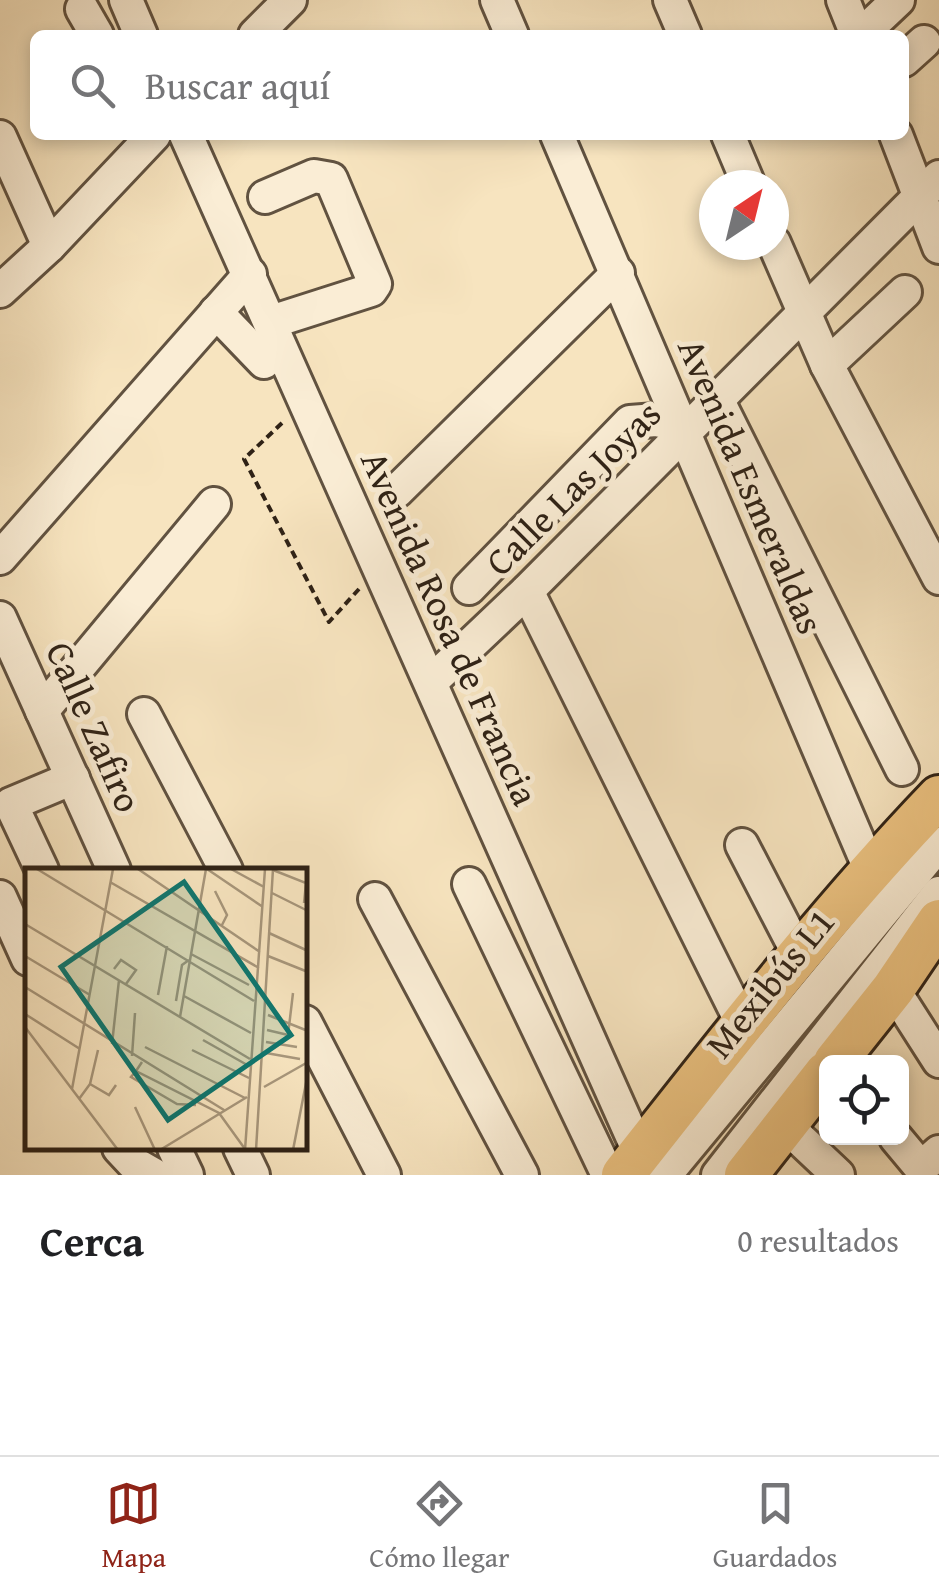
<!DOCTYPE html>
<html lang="es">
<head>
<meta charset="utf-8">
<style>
  body { margin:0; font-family:"Gentium Book Plus",serif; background:#f2f2f2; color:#202124 }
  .controls { position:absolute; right:30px; bottom:30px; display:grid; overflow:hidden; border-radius:15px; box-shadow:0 5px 15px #0003 }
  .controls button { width:90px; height:90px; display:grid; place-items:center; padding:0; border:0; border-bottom:2px solid #e0e0e0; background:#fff; color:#202124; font:50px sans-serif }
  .compass { position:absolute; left:699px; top:170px; width:90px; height:90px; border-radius:50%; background:#fff; box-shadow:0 5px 15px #0003; rotate:35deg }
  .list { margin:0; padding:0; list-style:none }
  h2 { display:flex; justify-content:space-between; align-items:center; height:130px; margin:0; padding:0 40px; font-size:42px }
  h2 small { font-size:32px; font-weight:400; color:#757577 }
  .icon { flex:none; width:55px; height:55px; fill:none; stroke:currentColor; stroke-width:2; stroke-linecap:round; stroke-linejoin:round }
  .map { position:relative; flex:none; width:939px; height:1175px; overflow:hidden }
  .search { position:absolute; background:#fff; box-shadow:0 5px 15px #0003; left:30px; right:30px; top:30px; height:110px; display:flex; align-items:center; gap:25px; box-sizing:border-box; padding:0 35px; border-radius:15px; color:#757577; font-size:38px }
  .sheet { height:280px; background:#fff }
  nav { display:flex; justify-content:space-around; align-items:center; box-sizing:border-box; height:140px; border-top:2px solid #e0e0e0; background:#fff; font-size:28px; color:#757577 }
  nav a { display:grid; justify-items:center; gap:5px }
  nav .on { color:#8f2418 }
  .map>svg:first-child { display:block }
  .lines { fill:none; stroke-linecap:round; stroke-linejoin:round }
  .minor-casing { stroke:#615240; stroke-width:38 }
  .major-casing { stroke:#2f2216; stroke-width:48 }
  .path { stroke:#2f2216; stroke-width:4; stroke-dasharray:8 5; stroke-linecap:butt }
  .minor { stroke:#faedd5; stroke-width:32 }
  .major { stroke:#ecc280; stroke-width:42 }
  .labels { text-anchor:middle; stroke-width:10; stroke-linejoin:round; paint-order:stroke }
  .street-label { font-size:38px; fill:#2f2216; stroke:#faedd5 }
  .inset-road { fill:none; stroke:#a7967b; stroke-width:2.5 }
  .view { fill:#0f766e; fill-opacity:0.15; stroke:#0f766e; stroke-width:5 }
  .inset-edge { fill:none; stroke:#2f2216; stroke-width:5 }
</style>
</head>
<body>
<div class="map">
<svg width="939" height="1175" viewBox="0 0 939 1175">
  <rect width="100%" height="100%" fill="#f7e4bf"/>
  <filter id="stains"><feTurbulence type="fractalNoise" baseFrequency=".002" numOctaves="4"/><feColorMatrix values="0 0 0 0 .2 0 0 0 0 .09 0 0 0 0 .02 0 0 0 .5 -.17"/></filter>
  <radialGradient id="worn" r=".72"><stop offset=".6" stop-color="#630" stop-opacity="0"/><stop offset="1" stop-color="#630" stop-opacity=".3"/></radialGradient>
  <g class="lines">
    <g class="minor-casing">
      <g id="minor">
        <polyline points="126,0 141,35"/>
        <polyline points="497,0 512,35"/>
        <polyline points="670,0 685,35"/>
        <polyline points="843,0 857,35"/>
        <polyline points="82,9 97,35"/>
        <polyline points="255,35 290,0"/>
        <polyline points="861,35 898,0"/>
        <polyline points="904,60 924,42"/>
        <polyline points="186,135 640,1154"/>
        <polyline points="557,135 870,869"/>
        <polyline points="728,135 749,185"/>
        <polyline points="896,135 939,247"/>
        <polyline points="0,137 49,246"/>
        <polyline points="265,197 314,176 331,179 375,284 371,290 271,322"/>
        <polyline points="774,243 827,365 939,578"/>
        <polyline points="0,291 49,246 154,135"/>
        <polyline points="216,312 264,362"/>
        <polyline points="827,365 905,292"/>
        <polyline points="717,399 902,769"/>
        <polyline points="397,491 618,273"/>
        <polyline points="0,558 250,274"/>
        <polyline points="469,588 630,422 656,420 682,425"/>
        <polyline points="527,591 742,1023"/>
        <polyline points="0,618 114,870"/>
        <polyline points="431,682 527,591 939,177"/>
        <polyline points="42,711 214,504"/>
        <polyline points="144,714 226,870"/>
        <polyline points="742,845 799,955"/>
        <polyline points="42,870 11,804 73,778"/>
        <polyline points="469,884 608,1175"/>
        <polyline points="0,897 28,959"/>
        <polyline points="375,899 522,1175"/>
        <polyline points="893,989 939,1061"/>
        <polyline points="305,1022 384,1175"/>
        <polyline points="785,1125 838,1175"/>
        <polyline points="896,1138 921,1168 939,1152"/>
        <polyline points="119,1148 133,1163 154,1175"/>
        <polyline points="174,1148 187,1175"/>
        <polyline points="240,1148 253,1175"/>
        <polyline points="665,1175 939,844"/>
        <polyline points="718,1175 939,893"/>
      </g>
    </g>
    <g class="major-casing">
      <g id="major">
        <polyline points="835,1062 893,989 939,921"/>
        <path d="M623,1175C725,1046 825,916 939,797"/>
        <polyline points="746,1175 826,1073"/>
      </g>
    </g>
    <polyline class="path" points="282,423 244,459 329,622 359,589"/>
    <use href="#minor" class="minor"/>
    <use href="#major" class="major"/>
  </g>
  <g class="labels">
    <g class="street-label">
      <text transform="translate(751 486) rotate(67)" y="13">Avenida Esmeraldas</text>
      <text transform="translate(573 488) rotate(-45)" y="13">Calle Las Joyas</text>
      <text transform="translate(450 628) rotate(66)" y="13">Avenida Rosa de Francia</text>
      <text transform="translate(94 727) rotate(66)" y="13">Calle Zafiro</text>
      <text transform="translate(770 983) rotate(-51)" y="13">Mexibús L1</text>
    </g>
  </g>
  <g transform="translate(25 868)">
    <rect width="282" height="282" fill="#f7e4bf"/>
    <path class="inset-road" d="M12,1L229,133M113,1L235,84M182,1L238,39M206,1L239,19M248,2L281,15L279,35M85,14L234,100M190,23L202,47L197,57M247,25L283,43M0,56L225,191M244,65L283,83M166,86L224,117M0,88L65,127M243,88L283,104M89,101L96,92L111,102L101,116M0,119L199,242M133,127L142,78M159,128L226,165M151,133L157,97L164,92M0,146L55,181M243,147L283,163M155,149L181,1M0,159L93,282M242,162L263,167L268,125M178,172L224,198M241,174L272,179M87,176L94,112M120,179L220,230M167,182L224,210M241,185L275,191M107,188L110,145M117,194L111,203L194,245L220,281M111,203L106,209L152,236L171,237M65,216L84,227L91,217M239,219L283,194M47,221L88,1M54,231L65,216L73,182M110,239L130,282M135,282L222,229M220,282L240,1M231,282L248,1M268,282L283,205"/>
    <path class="view" d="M159,14L266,167L143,252L36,99Z"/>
    <rect width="282" height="282" class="inset-edge"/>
  </g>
  <rect width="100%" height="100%" filter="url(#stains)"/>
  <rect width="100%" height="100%" fill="url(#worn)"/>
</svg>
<div class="controls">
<button><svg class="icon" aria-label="locate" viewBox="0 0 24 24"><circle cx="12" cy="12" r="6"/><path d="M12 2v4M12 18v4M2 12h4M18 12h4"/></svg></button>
</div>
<svg class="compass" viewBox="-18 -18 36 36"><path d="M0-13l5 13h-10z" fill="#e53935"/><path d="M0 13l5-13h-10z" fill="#757577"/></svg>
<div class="search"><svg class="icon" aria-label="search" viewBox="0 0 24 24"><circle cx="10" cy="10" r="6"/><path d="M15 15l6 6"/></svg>Buscar aquí</div>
</div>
<section class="sheet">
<h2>Cerca<small>0 resultados</small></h2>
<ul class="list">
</ul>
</section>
<nav>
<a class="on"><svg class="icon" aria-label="map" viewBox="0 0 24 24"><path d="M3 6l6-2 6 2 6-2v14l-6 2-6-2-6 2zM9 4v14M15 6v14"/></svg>Mapa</a>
<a><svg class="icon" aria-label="directions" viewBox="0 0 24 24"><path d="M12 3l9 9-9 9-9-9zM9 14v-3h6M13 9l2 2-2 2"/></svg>Cómo llegar</a>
<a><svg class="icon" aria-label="saved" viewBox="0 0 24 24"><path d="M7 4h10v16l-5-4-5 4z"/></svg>Guardados</a>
</nav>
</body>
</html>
